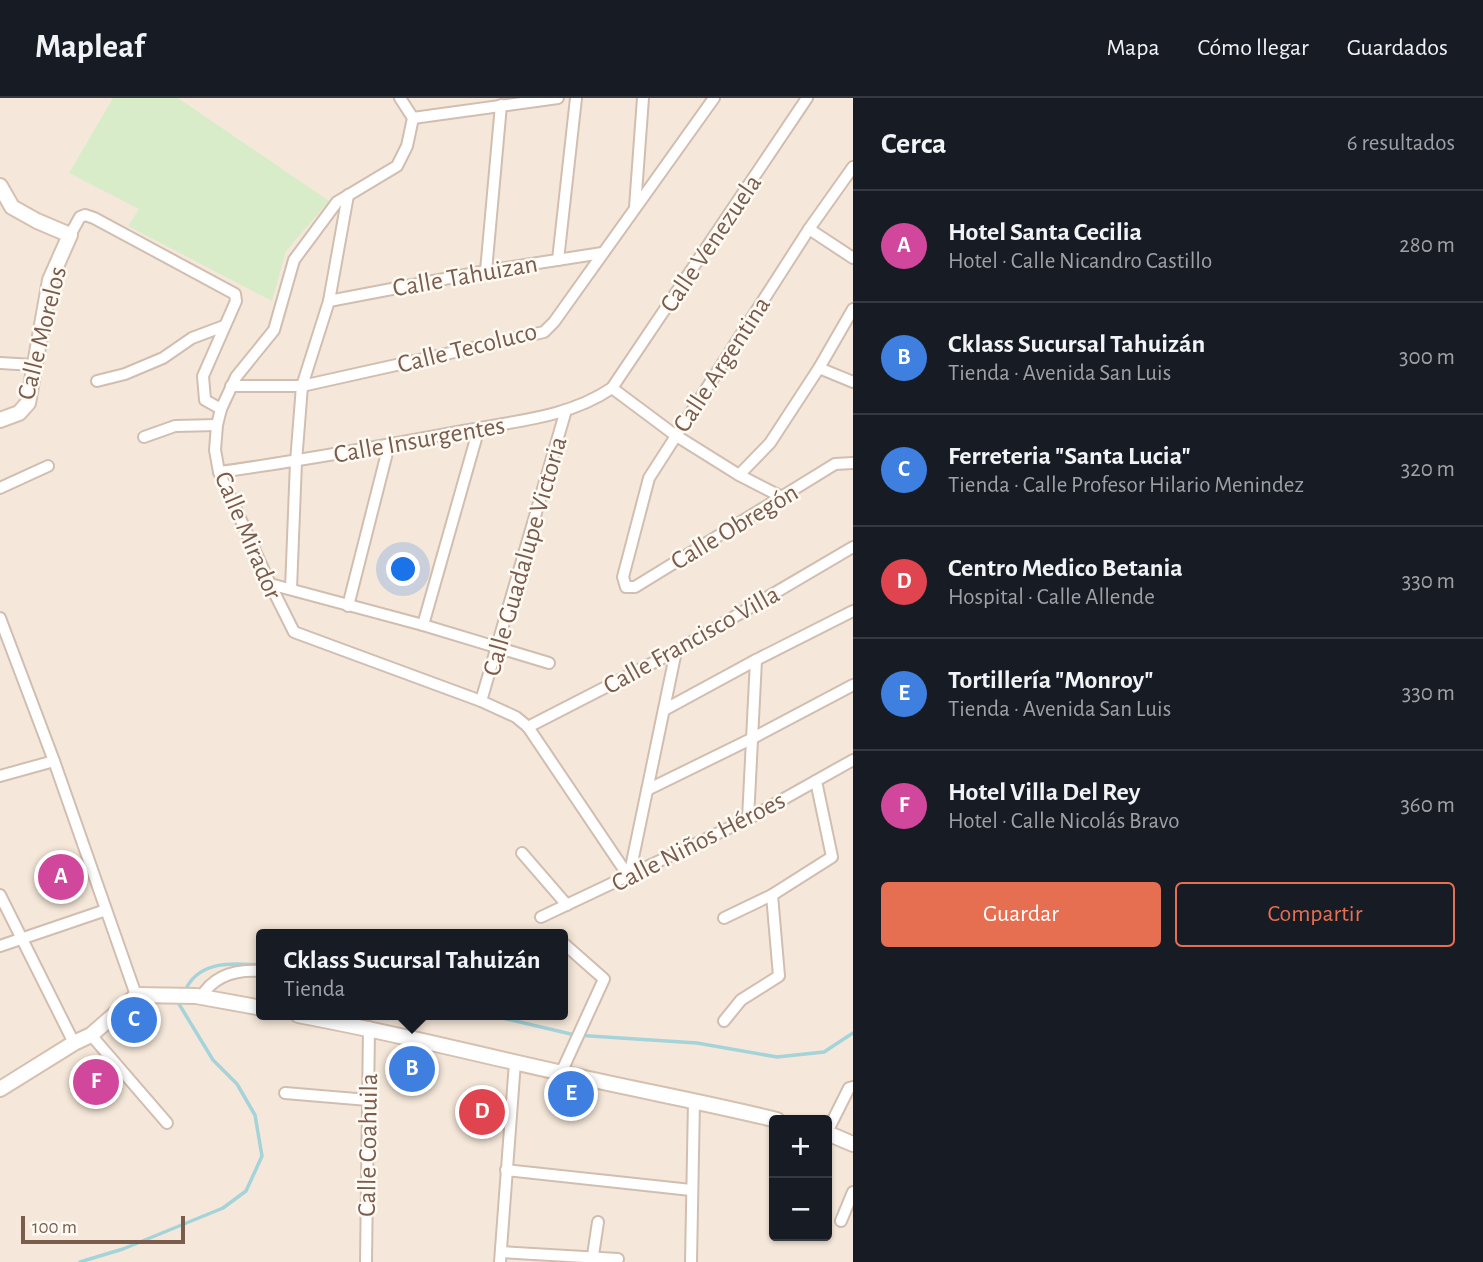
<!DOCTYPE html>
<html lang="es">
<head>
<meta charset="utf-8">
<style>
  body { margin:0; font-family:"Alegreya Sans",sans-serif; background:#242831; color:#f1f3f6 }
  .controls { position:absolute; right:21px; bottom:21px; display:grid; overflow:hidden; border-radius:7px; box-shadow:0 2px 5px #0004 }
  .controls button { width:63px; height:63px; display:grid; place-items:center; padding:0; border:0; border-bottom:2px solid #363941; background:#171b24; color:#f1f3f6; font:35px sans-serif }
  .scale { position:absolute; left:21px; bottom:18px; width:164px; box-sizing:border-box; padding-left:7px; border:4px solid #7a5c4d; border-top:0; font-size:19px; line-height:24px; white-space:nowrap; color:#7a5c4d; -webkit-text-stroke:5px #fffaf3; paint-order:stroke }
  .you { position:absolute; left:404px; top:472px; width:24px; height:24px; margin:-18px; border:5px solid #fff; border-radius:50%; background:#1a73e8; box-shadow:0 0 0 10px #1a73e833 }
  .badge { display:grid; place-items:center; width:46px; height:46px; border-radius:50%; background:#e76f51; color:#fff; font-size:23px; font-weight:700 }
  .pin { position:absolute; translate:-50% -50%; border:4px solid #fff; box-shadow:0 2px 7px #0006 }
  .popup { position:absolute; left:256px; top:831px; width:312px; height:91px; box-sizing:border-box; display:grid; place-content:center; border-radius:7px; background:#171b24; filter:drop-shadow(0 2px 5px #0005); font-size:23px; white-space:nowrap; color:#9ea1a6 }
  .popup b { font-size:26px; color:#f1f3f6 }
  .popup::after { content:''; position:absolute; left:50%; top:100%; margin-left:-14px; border:14px solid transparent; border-top-color:#171b24 }
  .list { margin:0; padding:0; list-style:none }
  h2 { display:flex; justify-content:space-between; align-items:center; height:91px; margin:0; padding:0 28px; font-size:30px }
  h2 small { font-size:23px; font-weight:400; color:#9ea1a6 }
  .list li { display:grid; grid-template-columns:46px 1fr auto; gap:21px; align-items:center; box-sizing:border-box; height:112px; padding:0 28px; border-top:2px solid #363941 }
  .list b { display:block; font-size:26px; white-space:nowrap }
  .list p { margin:0; font-size:23px; white-space:nowrap; color:#9ea1a6 }
  .list em { font-size:23px; font-style:normal; color:#9ea1a6 }
  .actions { display:flex; gap:14px; padding:21px 28px }
  .actions a { flex:1; padding:16px 0; border:2px solid #e76f51; border-radius:7px; text-align:center; font-size:24px; color:#e76f51 }
  .actions .main { background:#e76f51; color:#fff }
  .map { position:relative; flex:none; width:853px; height:1164px; overflow:hidden }
  header { display:flex; align-items:center; gap:42px; box-sizing:border-box; height:98px; padding:0 35px; background:#171b24; border-bottom:2px solid #363941 }
  header strong { font-size:33px }
  nav { display:flex; gap:38px; margin-inline-start:auto; font-size:24px }
  main { display:flex }
  aside { flex:1; background:#171b24 }
  .map>svg:first-child { display:block }
  .residential { fill:#f5e8da; fill-rule:evenodd }
  .green { fill:#d8ecc9 }
  .lines { fill:none; stroke-linecap:round; stroke-linejoin:round }
  .stream { stroke:#a5d3da; stroke-width:3.5 }
  .street-casing { stroke:#d1beb0; stroke-width:14 }
  .secondary-casing { stroke:#d6c0b0; stroke-width:18 }
  .street { stroke:#fff; stroke-width:10 }
  .secondary { stroke:#fff; stroke-width:14 }
  .labels { text-anchor:middle; stroke-width:5; stroke-linejoin:round; paint-order:stroke }
  .street-label { font-size:26px; fill:#7a5c4d; stroke:#fffaf3 }
</style>
</head>
<body>
<header>
<strong>Mapleaf</strong>
<nav><a>Mapa</a><a>Cómo llegar</a><a>Guardados</a></nav>
</header>
<main>
<div class="map">
<svg width="853" height="1164" viewBox="0 0 853 1164">
  <rect width="100%" height="100%" fill="#fdf6ec"/>
  <path class="residential" d="M0,0H853V1164H0ZM262,836H562V917H262ZM774,1022H827V1138H774Z"/>
  <polygon class="green" points="113,0 178,0 329,103 286,153 272,203 128,128 139,111 69,75"/>
  <g class="lines">
    <g class="stream">
      <path d="M184,895C197,862 231,865 262,867"/>
      <polyline points="490,917 575,937 697,945 777,959 824,954 853,935"/>
      <polyline points="80,1164 123,1151 223,1110 246,1093 262,1058 255,1017 237,986 213,962 179,906 181,902"/>
    </g>
    <g class="street-casing">
      <g id="street">
        <polyline points="400,0 413,20 407,48 397,68 337,104 294,162 274,232 236,279 221,311 217,327 215,352 219,374 270,486 294,534 481,603 516,619 528,629 629,779"/>
        <polyline points="413,20 558,0"/>
        <polyline points="853,69 809,131 649,380 623,479 626,489 635,489 835,366 853,365"/>
        <polyline points="635,109 643,0"/>
        <polyline points="809,131 853,160"/>
        <polyline points="70,137 80,119 85,117 94,120 235,196 236,203 203,278 205,302 221,311"/>
        <polyline points="558,162 576,0"/>
        <polyline points="486,173 501,7"/>
        <polyline points="329,203 486,173 602,155"/>
        <polyline points="0,265 34,267"/>
        <polyline points="819,270 853,284"/>
        <polyline points="97,283 125,276 163,260 192,240 224,228"/>
        <polyline points="231,288 302,288 544,234 554,224 714,0"/>
        <polyline points="612,290 675,337 739,377 780,398"/>
        <polyline points="144,339 175,328 217,327"/>
        <path d="M219,374C301,363 382,348 463,333C514,323 568,320 612,290L807,0"/>
        <polyline points="739,377 770,345 819,270 853,211"/>
        <polyline points="0,390 48,368"/>
        <polyline points="270,486 423,527 549,565"/>
        <polyline points="291,491 296,364 302,288 329,203 348,97"/>
        <polyline points="348,508 389,347"/>
        <polyline points="0,520 54,663 136,897"/>
        <polyline points="423,527 479,330"/>
        <polyline points="481,603 566,312"/>
        <polyline points="664,612 756,562 853,513"/>
        <polyline points="528,629 676,553 853,449"/>
        <polyline points="0,678 54,663"/>
        <polyline points="647,692 751,641 853,587"/>
        <polyline points="748,721 756,562"/>
        <polyline points="522,755 567,807"/>
        <polyline points="629,779 676,553"/>
        <polyline points="0,797 74,945"/>
        <polyline points="541,819 748,721 853,662"/>
        <polyline points="724,820 772,797 832,759 816,683"/>
        <polyline points="0,848 106,812"/>
        <path d="M201,899C214,877 237,871 262,873"/>
        <polyline points="724,923 741,902 779,878 772,797"/>
        <polyline points="91,937 167,1025"/>
        <polyline points="561,975 604,881 562,844"/>
        <polyline points="285,995 368,1002"/>
        <polyline points="827,1034 849,990 853,989"/>
        <polyline points="506,1072 691,1092"/>
        <polyline points="841,1123 853,1094"/>
        <polyline points="501,1154 618,1161"/>
        <polyline points="366,1164 369,929"/>
        <polyline points="500,1164 515,964"/>
        <polyline points="592,1164 598,1124"/>
        <polyline points="691,1164 694,1002"/>
      </g>
    </g>
    <g class="secondary-casing">
      <g id="secondary">
        <polyline points="0,88 12,109 37,123 70,137 50,182 28,305 19,315 0,322"/>
        <path d="M298,917C386,933 472,955 558,974C631,991 704,1004 777,1022"/>
        <polyline points="0,991 74,945 91,937 137,897 196,898 262,910"/>
        <polyline points="827,1035 853,1046"/>
      </g>
    </g>
    <use href="#street" class="street"/>
    <use href="#secondary" class="secondary"/>
  </g>
  <g class="labels">
    <g class="street-label">
      <text transform="translate(710 145) rotate(-56)" y="9">Calle Venezuela</text>
      <text transform="translate(465 177) rotate(-10)" y="9">Calle Tahuizan</text>
      <text transform="translate(41 235) rotate(-76)" y="9">Calle Morelos</text>
      <text transform="translate(467 249) rotate(-14)" y="9">Calle Tecoluco</text>
      <text transform="translate(721 266) rotate(-57)" y="9">Calle Argentina</text>
      <text transform="translate(419 341) rotate(-10)" y="9">Calle Insurgentes</text>
      <text transform="translate(734 428) rotate(-31)" y="9">Calle Obregón</text>
      <text transform="translate(249 437) rotate(67)" y="9">Calle Mirador</text>
      <text transform="translate(524 458) rotate(-74)" y="9">Calle Guadalupe Victoria</text>
      <text transform="translate(691 541) rotate(-29)" y="9">Calle Francisco Villa</text>
      <text transform="translate(698 743) rotate(-27)" y="9">Calle Niños Héroes</text>
      <text transform="translate(367 1047) rotate(-89)" y="9">Calle Coahuila</text>
    </g>
  </g>
</svg>
<div class="controls">
<button>+</button>
<button>−</button>
</div>
<div class="scale">100 m</div>
<div class="you"></div>
<div class="pin badge" style="left:61px;top:779px;background:#d1479c">A</div>
<div class="pin badge" style="left:412px;top:971px;background:#3f7fe0">B</div>
<div class="popup"><b>Cklass Sucursal Tahuizán</b>Tienda</div>
<div class="pin badge" style="left:134px;top:922px;background:#3f7fe0">C</div>
<div class="pin badge" style="left:482px;top:1014px;background:#e0444e">D</div>
<div class="pin badge" style="left:571px;top:996px;background:#3f7fe0">E</div>
<div class="pin badge" style="left:96px;top:984px;background:#d1479c">F</div>
</div>
<aside>
<h2>Cerca<small>6 resultados</small></h2>
<ul class="list">
<li><span class="badge" style="background:#d1479c">A</span><div><b>Hotel Santa Cecilia</b><p>Hotel · Calle Nicandro Castillo</p></div><em>280 m</em></li>
<li><span class="badge" style="background:#3f7fe0">B</span><div><b>Cklass Sucursal Tahuizán</b><p>Tienda · Avenida San Luis</p></div><em>300 m</em></li>
<li><span class="badge" style="background:#3f7fe0">C</span><div><b>Ferreteria &quot;Santa Lucia&quot;</b><p>Tienda · Calle Profesor Hilario Menindez</p></div><em>320 m</em></li>
<li><span class="badge" style="background:#e0444e">D</span><div><b>Centro Medico Betania</b><p>Hospital · Calle Allende</p></div><em>330 m</em></li>
<li><span class="badge" style="background:#3f7fe0">E</span><div><b>Tortillería &quot;Monroy&quot;</b><p>Tienda · Avenida San Luis</p></div><em>330 m</em></li>
<li><span class="badge" style="background:#d1479c">F</span><div><b>Hotel Villa Del Rey</b><p>Hotel · Calle Nicolás Bravo</p></div><em>360 m</em></li>
</ul>
<div class="actions"><a class="main">Guardar</a><a>Compartir</a></div>
</aside>
</main>
</body>
</html>
